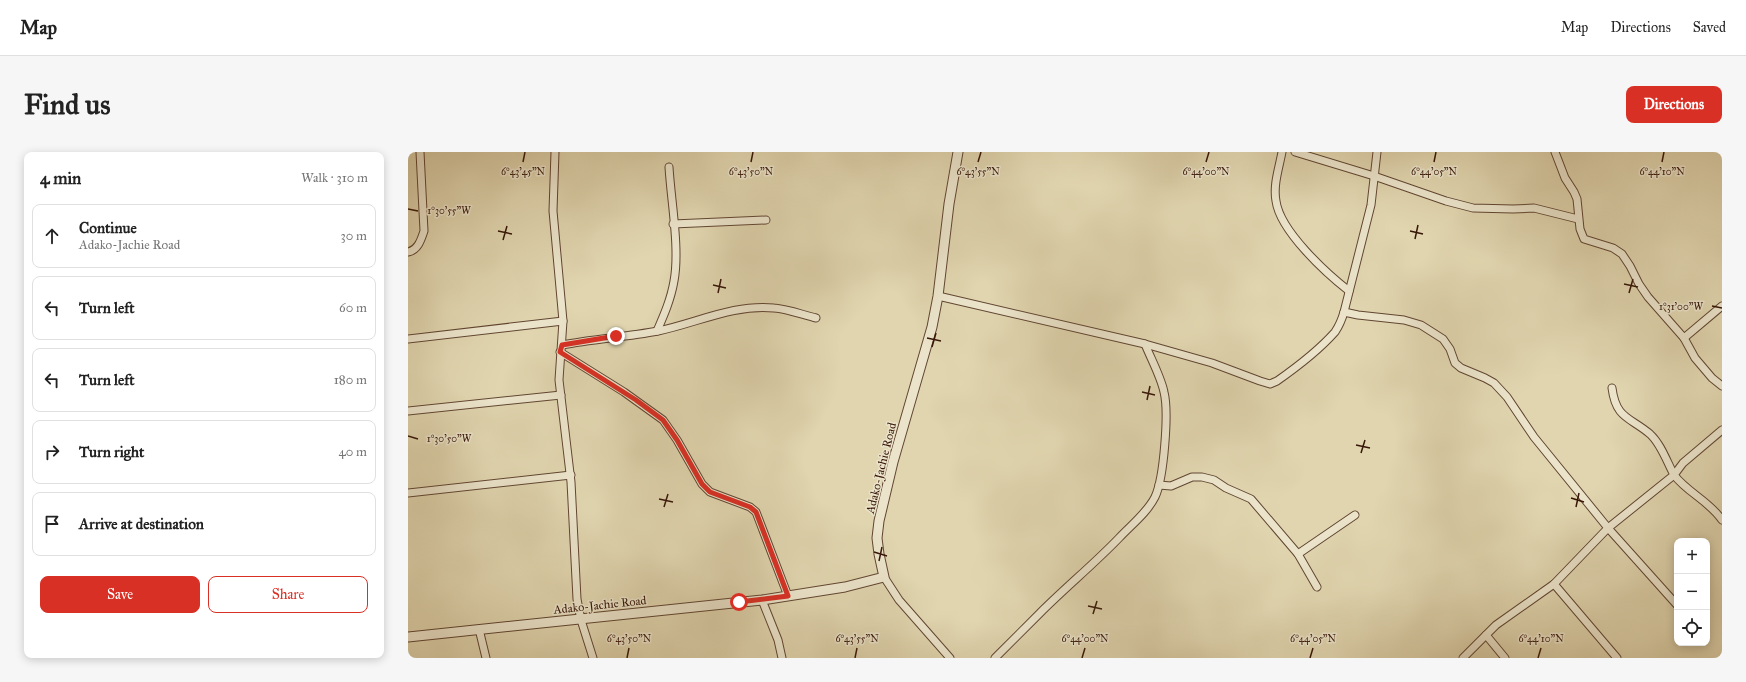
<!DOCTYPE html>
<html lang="en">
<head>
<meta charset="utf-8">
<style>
  body { margin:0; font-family:"IM FELL Great Primer",serif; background:#f6f6f6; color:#222 }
  .controls { position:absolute; right:12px; bottom:12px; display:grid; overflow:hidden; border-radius:8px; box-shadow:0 2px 10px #0003 }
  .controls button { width:36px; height:36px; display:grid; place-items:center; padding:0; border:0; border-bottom:1px solid #e0e0e0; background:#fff; color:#222; font:20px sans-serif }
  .stop { position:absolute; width:12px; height:12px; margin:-9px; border:3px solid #d93025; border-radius:50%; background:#fff }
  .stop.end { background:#d93025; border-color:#fff; box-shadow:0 1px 4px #0008 }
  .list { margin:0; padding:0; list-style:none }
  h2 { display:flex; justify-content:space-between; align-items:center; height:52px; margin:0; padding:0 16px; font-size:17px }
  h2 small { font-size:13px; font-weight:400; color:#767676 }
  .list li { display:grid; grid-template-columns:26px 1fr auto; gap:12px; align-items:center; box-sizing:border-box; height:64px; margin:0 8px 8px; padding:0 8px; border:1px solid #e0e0e0; border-radius:8px }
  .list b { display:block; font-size:15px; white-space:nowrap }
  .list p { margin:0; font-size:13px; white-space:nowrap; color:#767676 }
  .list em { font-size:13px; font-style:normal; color:#767676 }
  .actions { display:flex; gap:8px; padding:12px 16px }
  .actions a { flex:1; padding:9px 0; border:1px solid #d93025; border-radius:8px; text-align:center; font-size:14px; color:#d93025 }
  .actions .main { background:#d93025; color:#fff }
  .icon { flex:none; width:22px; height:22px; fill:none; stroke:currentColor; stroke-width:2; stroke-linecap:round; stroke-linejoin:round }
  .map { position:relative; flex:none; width:1314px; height:506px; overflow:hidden; border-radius:8px }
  header { display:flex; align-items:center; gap:24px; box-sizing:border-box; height:56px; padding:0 20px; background:#fff; border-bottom:1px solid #e0e0e0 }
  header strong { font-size:19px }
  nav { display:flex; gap:22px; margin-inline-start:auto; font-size:14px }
  .intro { display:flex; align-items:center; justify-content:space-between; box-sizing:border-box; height:96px; padding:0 24px }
  h1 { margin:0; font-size:28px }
  .button { padding:10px 18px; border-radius:8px; background:#d93025; color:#fff; font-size:14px; font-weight:700 }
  main { display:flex; gap:24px; padding:0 24px }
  aside { flex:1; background:#fff; border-radius:8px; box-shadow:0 2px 10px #0003 }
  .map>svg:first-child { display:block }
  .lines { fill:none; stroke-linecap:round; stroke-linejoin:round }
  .minor-casing { stroke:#614632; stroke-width:9 }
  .tertiary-casing { stroke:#614632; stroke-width:11 }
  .minor { stroke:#ebe4cb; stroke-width:7 }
  .tertiary { stroke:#ebe4cb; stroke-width:9 }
  .route { stroke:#d93025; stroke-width:5 }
  .ticks { fill:none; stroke:#371608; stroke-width:1.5 }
  .labels { text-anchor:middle; stroke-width:3; stroke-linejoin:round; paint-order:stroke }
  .street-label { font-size:12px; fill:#371608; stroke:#ebe4cb }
  .ticks-label { font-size:10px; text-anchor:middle; fill:#371608; stroke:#ebe4cb; stroke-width:3; stroke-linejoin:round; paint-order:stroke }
</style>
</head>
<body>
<header>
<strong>Map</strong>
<nav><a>Map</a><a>Directions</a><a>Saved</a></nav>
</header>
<div class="intro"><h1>Find us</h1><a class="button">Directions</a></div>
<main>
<aside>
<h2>4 min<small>Walk · 310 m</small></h2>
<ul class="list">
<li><svg class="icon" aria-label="ahead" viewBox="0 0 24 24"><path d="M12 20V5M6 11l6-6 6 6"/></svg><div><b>Continue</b><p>Adako-Jachie Road</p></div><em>30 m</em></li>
<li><svg class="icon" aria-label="left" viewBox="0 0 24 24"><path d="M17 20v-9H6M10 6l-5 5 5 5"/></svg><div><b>Turn left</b></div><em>60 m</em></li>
<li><svg class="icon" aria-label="left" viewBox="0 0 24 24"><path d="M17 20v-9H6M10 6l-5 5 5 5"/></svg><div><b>Turn left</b></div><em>180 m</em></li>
<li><svg class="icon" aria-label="right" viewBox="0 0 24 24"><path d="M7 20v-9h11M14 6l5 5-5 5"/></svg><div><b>Turn right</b></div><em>40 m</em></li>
<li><svg class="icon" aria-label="arrive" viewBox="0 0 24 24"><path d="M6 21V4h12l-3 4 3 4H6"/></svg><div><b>Arrive at destination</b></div></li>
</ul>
<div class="actions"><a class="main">Save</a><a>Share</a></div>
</aside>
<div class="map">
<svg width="1314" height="506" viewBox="0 0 1314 506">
  <rect width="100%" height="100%" fill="#e0d5af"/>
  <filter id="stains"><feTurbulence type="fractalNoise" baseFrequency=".005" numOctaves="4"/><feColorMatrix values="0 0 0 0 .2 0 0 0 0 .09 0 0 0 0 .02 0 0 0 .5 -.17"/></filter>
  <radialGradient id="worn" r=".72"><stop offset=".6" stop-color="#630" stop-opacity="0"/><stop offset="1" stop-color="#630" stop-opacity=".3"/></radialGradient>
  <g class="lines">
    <g class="minor-casing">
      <g id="minor">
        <polyline points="147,0 145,59 155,169 151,228 163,330 169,447 173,468 185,506"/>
        <path d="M874,0C871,16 865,33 868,49C872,79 918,121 941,139"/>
        <polyline points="887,0 966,24 1038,49 1065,56 1105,57 1126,56 1170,67"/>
        <polyline points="1147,0 1157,26 1166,40 1169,47 1172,77 1176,87 1205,96 1214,102 1222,114 1231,132 1240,145 1276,186 1287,206 1304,226 1314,234"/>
        <polyline points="265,72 358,68"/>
        <path d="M0,100C10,98 13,88 16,79L12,0"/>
        <path d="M530,144L737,192L804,211L852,229L862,232L869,229C889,215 911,198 927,180C931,174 934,167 936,160L963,53L969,0"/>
        <polyline points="936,160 950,163 996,168 1013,173 1035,187 1042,197 1047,211 1053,216 1077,226 1086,231 1099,245 1126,285 1200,376 1146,432 1209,506"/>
        <path d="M249,179C256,163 263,147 266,129C272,97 263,49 261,15"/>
        <polyline points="1276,186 1314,154"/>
        <polyline points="0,187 155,169"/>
        <path d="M154,193C186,187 218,185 250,179C289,171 325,152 366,156C380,157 395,163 408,166"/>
        <polyline points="152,200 216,240 255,268 269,288 294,332 302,340 342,355 348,360 380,444"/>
        <path d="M1204,236C1208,267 1222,265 1242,282C1253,292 1259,310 1266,323L1200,376L1269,453"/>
        <polyline points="0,259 153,243"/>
        <path d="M1314,278L1275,311L1266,323C1280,341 1301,349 1314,368"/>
        <polyline points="751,333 763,334 784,325 794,325 806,328 818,336 843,347 890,402 909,435"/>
        <polyline points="0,341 163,323"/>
        <polyline points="890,402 947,363"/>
        <polyline points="476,425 491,448 542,506"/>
        <polyline points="354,448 370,488 374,506"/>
        <polyline points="71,477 78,506"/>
        <polyline points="1078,483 1097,506"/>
        <path d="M587,506C602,491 617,476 632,461C658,435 686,412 711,386C723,373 739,361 747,345C756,326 761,260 756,240C753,225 743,207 737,192"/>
        <polyline points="1055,506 1088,473 1146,432"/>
      </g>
    </g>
    <g class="tertiary-casing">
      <polyline id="tertiary" points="0,485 354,448 437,435 476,425 471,402 469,386 471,369 485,310 524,175 530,144 541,52 550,0"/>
    </g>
    <use href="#minor" class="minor"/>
    <use href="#tertiary" class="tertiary"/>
  </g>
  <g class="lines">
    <polyline class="route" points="208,184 154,193 152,200 228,248 255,268 269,288 294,332 302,340 342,355 348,360 380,444 331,450"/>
  </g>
  <path class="ticks" d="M115,10L117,0M343,10L345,0M570,10L573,0M798,10L801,0M1026,10L1028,0M1254,10L1256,0M0,57L10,59M90,79L104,82M1002,79L1015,82M1007,87L1010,73M95,88L99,74M1216,132L1230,135M305,133L318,136M310,141L313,127M1221,141L1225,127M1304,154L1314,156M519,186L533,189M524,195L528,181M734,240L747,243M739,248L742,234M0,284L10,287M948,293L962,296M953,301L957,288M1163,346L1176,350M251,347L265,350M256,355L260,342M1168,355L1171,341M466,400L479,404M471,409L474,395M680,454L694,457M685,462L689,449M219,506L221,496M447,506L449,496M674,506L677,496M902,506L905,496M1130,506L1133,496"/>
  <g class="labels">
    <g class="street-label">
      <text transform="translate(473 316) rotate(-76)" y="4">Adako-Jachie Road</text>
      <text transform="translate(192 453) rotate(-6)" y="4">Adako-Jachie Road</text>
    </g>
  </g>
  <g class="ticks-label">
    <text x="115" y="23">6°43'45"N</text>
    <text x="343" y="23">6°43'50"N</text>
    <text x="570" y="23">6°43'55"N</text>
    <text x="798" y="23">6°44'00"N</text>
    <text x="1026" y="23">6°44'05"N</text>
    <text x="1254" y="23">6°44'10"N</text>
    <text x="41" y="62">1°30'55"W</text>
    <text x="1273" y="158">1°31'00"W</text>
    <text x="41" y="290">1°30'50"W</text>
    <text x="221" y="490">6°43'50"N</text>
    <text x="449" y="490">6°43'55"N</text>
    <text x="677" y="490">6°44'00"N</text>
    <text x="905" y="490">6°44'05"N</text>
    <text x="1133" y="490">6°44'10"N</text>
  </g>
  <rect width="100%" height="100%" filter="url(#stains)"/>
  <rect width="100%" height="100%" fill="url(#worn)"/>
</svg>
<div class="controls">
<button>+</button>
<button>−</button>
<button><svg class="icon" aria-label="locate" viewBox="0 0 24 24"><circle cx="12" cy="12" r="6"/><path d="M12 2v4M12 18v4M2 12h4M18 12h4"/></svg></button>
</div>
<div class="stop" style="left:331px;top:450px"></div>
<div class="stop end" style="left:208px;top:184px"></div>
</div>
</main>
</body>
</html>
